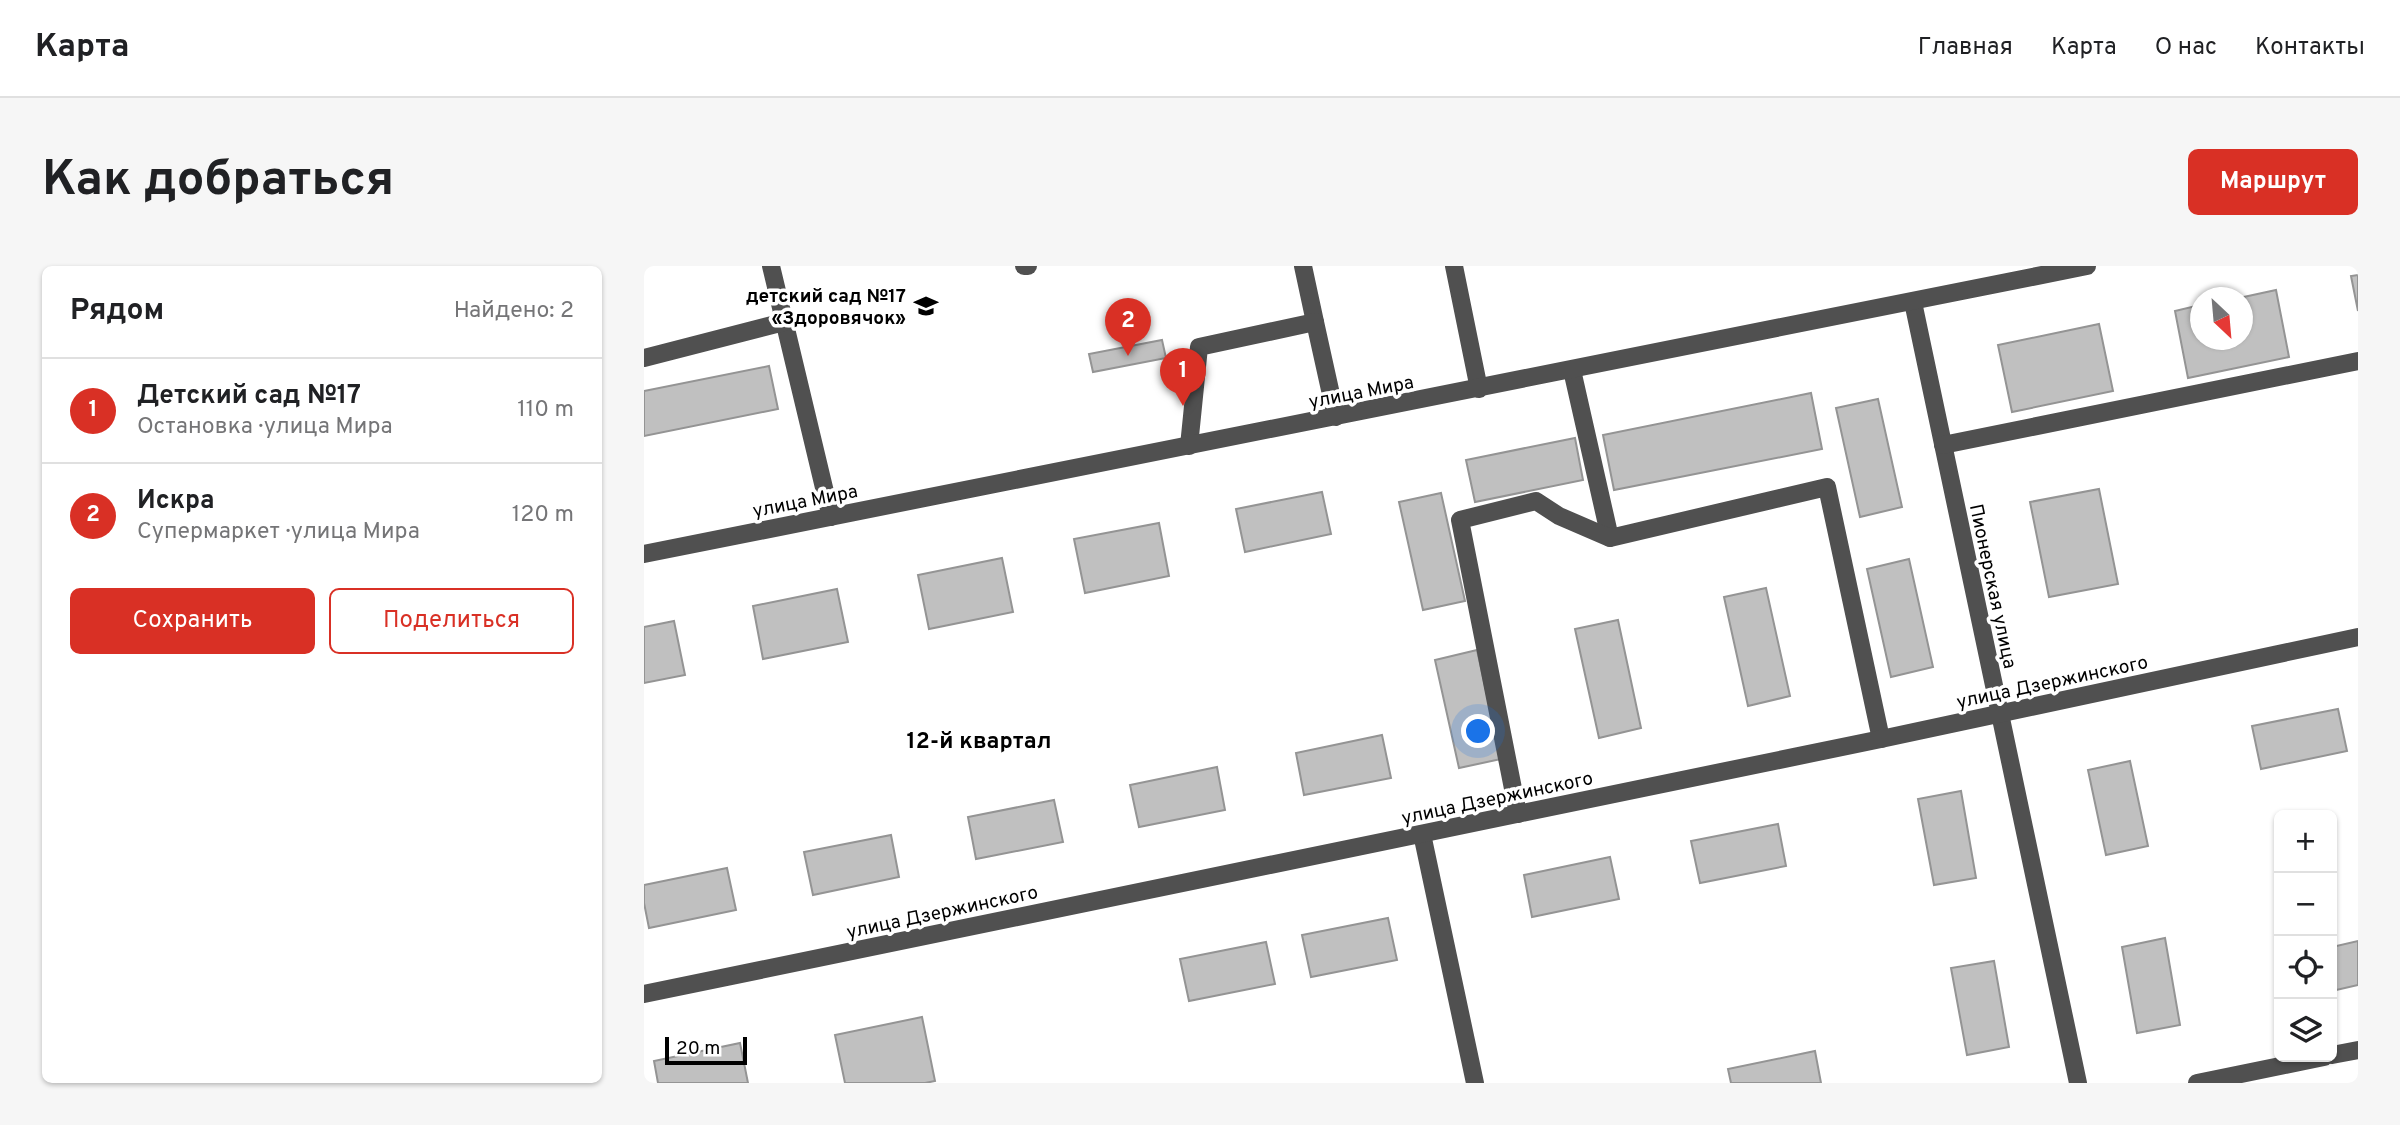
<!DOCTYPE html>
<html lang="ru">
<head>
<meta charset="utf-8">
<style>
  body { margin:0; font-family:Overpass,sans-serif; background:#f6f6f6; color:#202124 }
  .controls { position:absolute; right:21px; bottom:21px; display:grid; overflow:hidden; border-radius:10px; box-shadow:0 2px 5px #0004 }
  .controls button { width:63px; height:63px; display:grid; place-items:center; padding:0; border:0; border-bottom:2px solid #e0e0e0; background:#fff; color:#202124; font:35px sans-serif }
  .compass { position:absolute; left:1546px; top:21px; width:63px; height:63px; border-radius:50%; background:#fff; box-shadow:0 2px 5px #0004; rotate:154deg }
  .scale { position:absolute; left:21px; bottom:18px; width:82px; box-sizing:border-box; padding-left:7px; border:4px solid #000; border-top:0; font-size:19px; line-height:24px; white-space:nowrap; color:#000; -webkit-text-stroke:5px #fff; paint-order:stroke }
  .you { position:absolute; left:835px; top:466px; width:24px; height:24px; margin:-18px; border:5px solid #fff; border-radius:50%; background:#1a73e8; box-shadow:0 0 0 10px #1a73e833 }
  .badge { display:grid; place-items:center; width:46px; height:46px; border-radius:50%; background:#d93025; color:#fff; font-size:23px; font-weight:700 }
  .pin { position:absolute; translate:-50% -58px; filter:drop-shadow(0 2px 4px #0008) }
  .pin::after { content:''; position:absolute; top:37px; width:24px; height:21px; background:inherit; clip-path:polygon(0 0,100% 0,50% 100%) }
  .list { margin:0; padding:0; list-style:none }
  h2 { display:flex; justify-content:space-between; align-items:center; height:91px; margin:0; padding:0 28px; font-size:30px }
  h2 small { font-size:23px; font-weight:400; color:#757577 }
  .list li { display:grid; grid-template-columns:46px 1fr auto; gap:21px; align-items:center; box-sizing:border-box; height:105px; padding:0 28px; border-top:2px solid #e0e0e0 }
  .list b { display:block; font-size:26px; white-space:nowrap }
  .list p { margin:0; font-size:23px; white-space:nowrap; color:#757577 }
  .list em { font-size:23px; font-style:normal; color:#757577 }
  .actions { display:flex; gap:14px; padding:21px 28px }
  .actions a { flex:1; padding:16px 0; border:2px solid #d93025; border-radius:10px; text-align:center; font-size:24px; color:#d93025 }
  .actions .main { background:#d93025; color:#fff }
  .icon { flex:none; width:38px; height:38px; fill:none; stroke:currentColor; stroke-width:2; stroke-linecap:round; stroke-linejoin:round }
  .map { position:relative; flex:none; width:1714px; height:817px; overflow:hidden; border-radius:10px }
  header { display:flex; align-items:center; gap:42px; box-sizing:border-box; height:98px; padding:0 35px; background:#fff; border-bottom:2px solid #e0e0e0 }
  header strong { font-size:33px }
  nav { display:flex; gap:38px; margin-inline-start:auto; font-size:24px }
  .intro { display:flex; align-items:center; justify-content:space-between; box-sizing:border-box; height:168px; padding:0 42px }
  h1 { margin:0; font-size:49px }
  .button { padding:18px 32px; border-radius:10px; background:#d93025; color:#fff; font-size:24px; font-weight:700 }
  main { display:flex; gap:42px; padding:0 42px }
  aside { flex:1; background:#fff; border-radius:10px; box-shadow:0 2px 5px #0004 }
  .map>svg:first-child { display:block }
  .building { fill:#c0c0c0; stroke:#949494; stroke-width:2 }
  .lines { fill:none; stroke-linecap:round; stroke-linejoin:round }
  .minor { stroke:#505050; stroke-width:18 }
  .labels { text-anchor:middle; stroke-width:7; stroke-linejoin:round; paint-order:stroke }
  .poi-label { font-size:19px; font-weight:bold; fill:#000; stroke:#fff; text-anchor:end }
  .street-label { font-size:19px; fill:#000; stroke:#fff }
  .quarter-label { font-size:23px; font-weight:bold; fill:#000; stroke:#fff }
</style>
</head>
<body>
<header>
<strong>Карта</strong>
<nav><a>Главная</a><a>Карта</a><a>О нас</a><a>Контакты</a></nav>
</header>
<div class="intro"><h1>Как добраться</h1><a class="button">Маршрут</a></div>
<main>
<aside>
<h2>Рядом<small>Найдено: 2</small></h2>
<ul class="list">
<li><span class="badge">1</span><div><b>Детский сад №17</b><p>Остановка · улица Мира</p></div><em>110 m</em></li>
<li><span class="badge">2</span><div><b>Искра</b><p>Супермаркет · улица Мира</p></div><em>120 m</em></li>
</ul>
<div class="actions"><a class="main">Сохранить</a><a>Поделиться</a></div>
</aside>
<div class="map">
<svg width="1714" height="817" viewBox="0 0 1714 817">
  <rect width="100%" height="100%" fill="#fff"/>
  <g class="building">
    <polygon points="1714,9 1714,45 1707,10"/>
    <polygon points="1632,24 1645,91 1544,112 1531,45 1556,39 1556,74 1598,74 1598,32 1595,32"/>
    <polygon points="1455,58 1469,125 1368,146 1354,79"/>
    <polygon points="518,74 522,92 449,106 445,88"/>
    <polygon points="125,100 134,143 0,170 0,125"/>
    <polygon points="1167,127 1178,183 970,224 959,169"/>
    <polygon points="1234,133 1258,241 1216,251 1192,142"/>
    <polygon points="931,172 939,214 831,236 822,194"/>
    <polygon points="1455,223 1474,318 1405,331 1386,236"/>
    <polygon points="678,226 687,268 601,286 592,243"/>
    <polygon points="797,227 821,335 779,344 755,236"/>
    <polygon points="515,257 525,310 441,327 430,273"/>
    <polygon points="358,292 369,346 285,363 274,309"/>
    <polygon points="1265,293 1289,401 1247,411 1223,303"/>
    <polygon points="1122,322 1146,430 1104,440 1080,331"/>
    <polygon points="193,323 204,376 119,393 109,340"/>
    <polygon points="974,354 997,462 955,472 931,363"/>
    <polygon points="30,355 41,409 0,417 0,361"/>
    <polygon points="833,384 857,493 815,502 791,394"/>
    <polygon points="1694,443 1703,485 1617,503 1608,460"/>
    <polygon points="738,469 747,512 660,529 652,487"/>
    <polygon points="1486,495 1504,580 1462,589 1444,504"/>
    <polygon points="573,501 581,544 495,561 486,519"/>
    <polygon points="1317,525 1332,612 1290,619 1274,533"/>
    <polygon points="410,534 419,576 332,593 324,551"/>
    <polygon points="1134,558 1142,600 1056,617 1047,575"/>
    <polygon points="247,569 255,611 169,629 160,586"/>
    <polygon points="966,591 975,633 888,651 880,609"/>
    <polygon points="83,602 92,644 5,662 0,637 0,619"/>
    <polygon points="744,652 753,694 667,711 658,669"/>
    <polygon points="1521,672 1536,759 1493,767 1478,681"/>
    <polygon points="1714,675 1714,719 1688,725 1688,681"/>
    <polygon points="622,676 631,718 545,735 536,693"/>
    <polygon points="1350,695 1365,781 1323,789 1307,702"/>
    <polygon points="278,751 291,815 281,817 201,817 191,769"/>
    <polygon points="96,777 104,817 14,817 10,795"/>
    <polygon points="1171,785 1177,817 1087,817 1084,803"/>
  </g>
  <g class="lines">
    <g class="minor">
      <polyline points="127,0 187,251"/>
      <polyline points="380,0 384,0"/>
      <polyline points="659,0 671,56"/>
      <polyline points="810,0 835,123"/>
      <polyline points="1269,36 1434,817"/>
      <polyline points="0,92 140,56"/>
      <polyline points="928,104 966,272"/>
      <polyline points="1299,179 1714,95"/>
      <polyline points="545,180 555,81 671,56 692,151"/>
      <polyline points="0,288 1443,0"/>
      <polyline points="874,548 816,254 892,235 915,250 966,272 1183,221 1237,473"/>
      <polyline points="778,568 831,817"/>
      <polyline points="0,728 1237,473 1714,371"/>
      <polyline points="1688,789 1714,784"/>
      <polyline points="1553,817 1680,791"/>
    </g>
  </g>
  <defs>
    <g id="school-bare" transform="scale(1.89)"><path d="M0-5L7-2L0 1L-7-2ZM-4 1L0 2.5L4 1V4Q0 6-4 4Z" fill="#000" stroke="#fff" stroke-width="2.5" paint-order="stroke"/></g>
  </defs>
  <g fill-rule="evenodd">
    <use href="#school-bare" x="282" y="40"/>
  </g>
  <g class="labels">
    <g class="poi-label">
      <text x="262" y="36">детский сад №17<tspan x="262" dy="22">«Здоровячок»</tspan></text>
    </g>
    <g class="street-label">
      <text transform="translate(717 125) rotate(-11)" y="7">улица Мира</text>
      <text transform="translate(161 234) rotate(-11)" y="7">улица Мира</text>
      <text transform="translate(1350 320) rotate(78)" y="7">Пионерская улица</text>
      <text transform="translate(1408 415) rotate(-12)" y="7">улица Дзержинского</text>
      <text transform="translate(853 531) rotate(-12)" y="7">улица Дзержинского</text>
      <text transform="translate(298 645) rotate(-12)" y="7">улица Дзержинского</text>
    </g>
    <g class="quarter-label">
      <text x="335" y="482">12-й квартал</text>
    </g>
  </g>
</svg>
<div class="controls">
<button>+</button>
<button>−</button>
<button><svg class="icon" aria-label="locate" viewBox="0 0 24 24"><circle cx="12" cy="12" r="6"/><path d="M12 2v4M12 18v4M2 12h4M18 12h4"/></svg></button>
<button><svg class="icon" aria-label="layers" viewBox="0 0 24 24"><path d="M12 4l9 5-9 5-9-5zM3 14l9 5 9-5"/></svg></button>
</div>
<svg class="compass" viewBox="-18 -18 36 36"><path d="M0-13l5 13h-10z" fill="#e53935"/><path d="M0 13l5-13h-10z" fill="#757577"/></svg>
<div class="scale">20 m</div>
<div class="you"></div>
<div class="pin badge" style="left:539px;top:140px">1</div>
<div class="pin badge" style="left:484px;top:90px">2</div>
</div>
</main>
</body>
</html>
